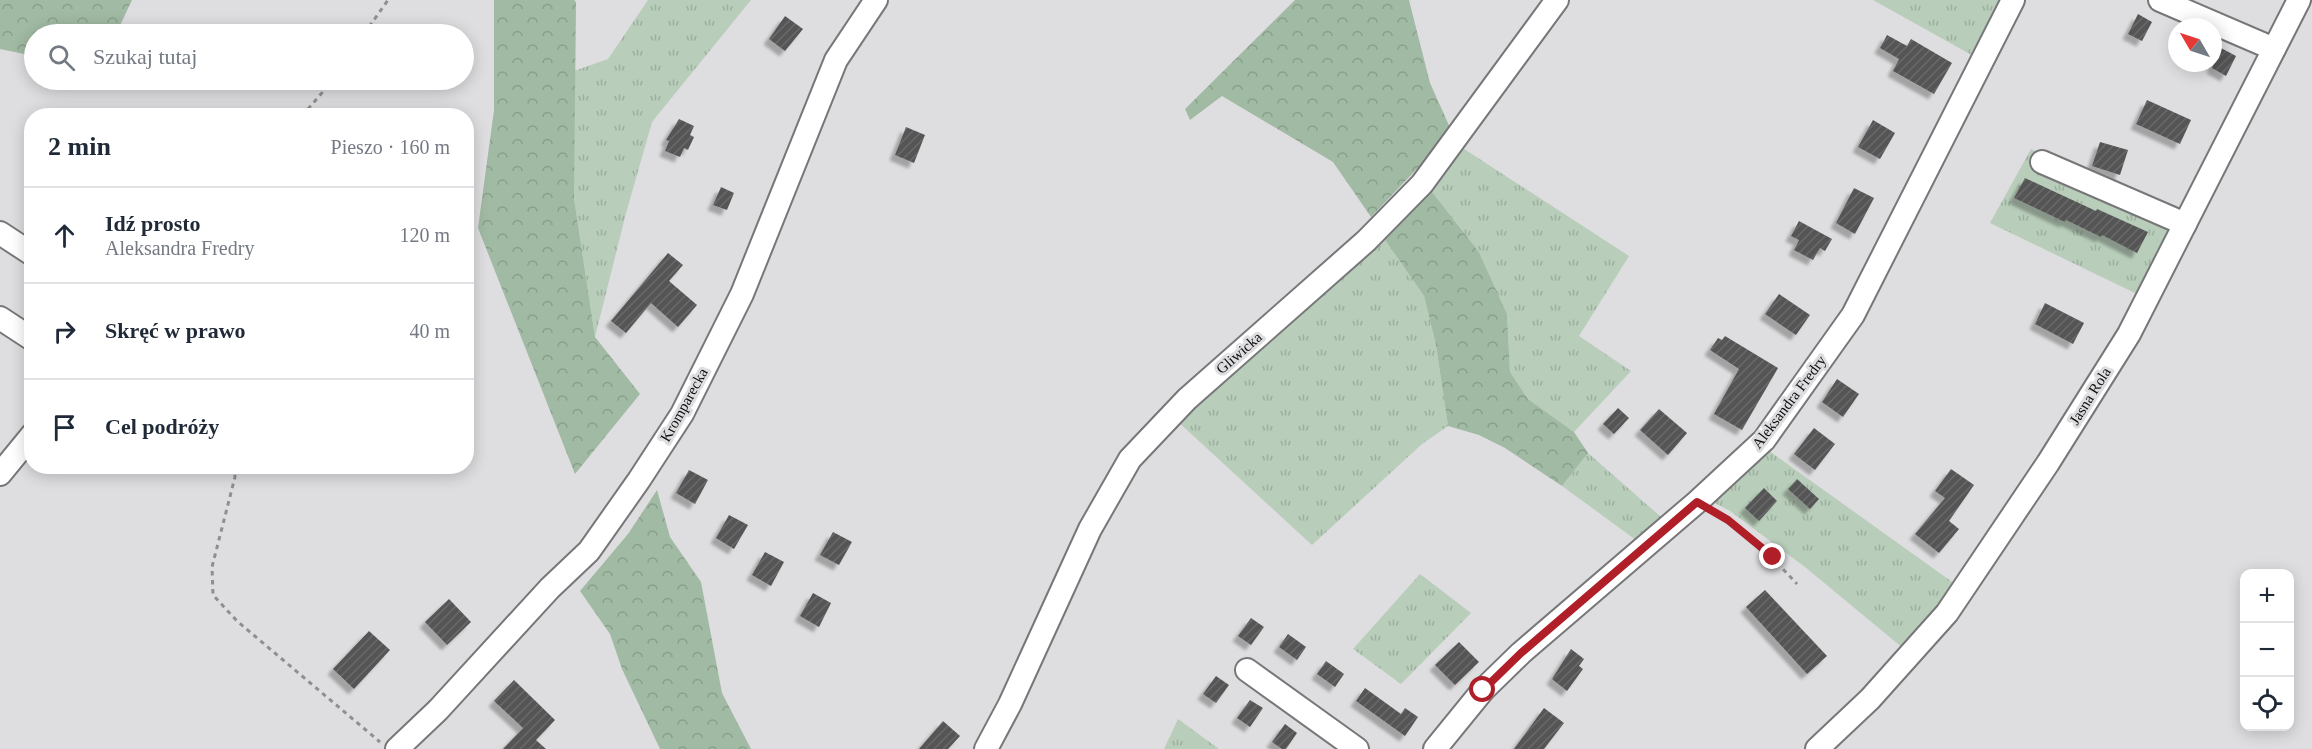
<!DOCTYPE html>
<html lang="pl">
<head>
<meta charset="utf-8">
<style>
  body { margin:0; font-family:"Times New Roman",serif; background:#f2f2f3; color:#1f2937 }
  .controls { position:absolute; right:18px; bottom:18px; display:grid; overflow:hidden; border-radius:12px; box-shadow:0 3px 15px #0003 }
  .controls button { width:54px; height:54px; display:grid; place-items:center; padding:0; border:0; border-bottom:2px solid #e0e1e3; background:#fff; color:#1f2937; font:30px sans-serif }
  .compass { position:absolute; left:2168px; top:18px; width:54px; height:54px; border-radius:50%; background:#fff; box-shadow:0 3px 15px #0003; rotate:309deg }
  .stop { position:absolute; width:18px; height:18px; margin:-14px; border:4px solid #b01e28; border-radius:50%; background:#fff }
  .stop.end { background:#b01e28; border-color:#fff; box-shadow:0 2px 6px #0008 }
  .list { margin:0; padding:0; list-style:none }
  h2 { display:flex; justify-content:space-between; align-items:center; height:78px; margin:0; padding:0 24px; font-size:26px }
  h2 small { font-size:20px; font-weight:400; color:#747a83 }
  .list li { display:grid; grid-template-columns:39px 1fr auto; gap:18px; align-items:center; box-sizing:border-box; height:96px; padding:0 24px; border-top:2px solid #e0e1e3 }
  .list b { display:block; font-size:22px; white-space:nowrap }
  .list p { margin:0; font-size:20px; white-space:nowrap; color:#747a83 }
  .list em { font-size:20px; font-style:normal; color:#747a83 }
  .icon { flex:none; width:33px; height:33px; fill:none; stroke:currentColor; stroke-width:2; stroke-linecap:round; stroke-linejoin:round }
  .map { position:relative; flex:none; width:2312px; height:749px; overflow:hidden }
  .search { position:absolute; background:#fff; box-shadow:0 3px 15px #0003; left:24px; top:24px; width:450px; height:66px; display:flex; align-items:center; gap:15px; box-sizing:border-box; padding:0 21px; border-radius:33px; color:#747a83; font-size:22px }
  .panel { position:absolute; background:#fff; box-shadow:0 3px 15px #0003; left:24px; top:108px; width:450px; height:366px; border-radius:24px }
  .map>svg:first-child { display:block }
  .grass { fill:url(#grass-tufts) }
  .forest { fill:url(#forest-crowns) }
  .building { fill:url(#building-hatch); filter:url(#shadow) }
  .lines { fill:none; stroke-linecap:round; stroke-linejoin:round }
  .minor-casing { stroke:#777779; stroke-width:26 }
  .path { stroke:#8f8f90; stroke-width:3; stroke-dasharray:4.5 4.5; stroke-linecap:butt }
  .minor { stroke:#fff; stroke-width:22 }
  .route { stroke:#b01e28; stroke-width:8 }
  .labels { text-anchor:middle; stroke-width:6; stroke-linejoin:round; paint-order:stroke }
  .street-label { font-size:15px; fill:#0f0f0f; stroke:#dedee0 }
</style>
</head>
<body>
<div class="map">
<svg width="2312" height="749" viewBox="0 0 2312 749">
  <defs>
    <pattern id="grass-tufts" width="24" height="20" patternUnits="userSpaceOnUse" patternTransform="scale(1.5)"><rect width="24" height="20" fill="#b8cdba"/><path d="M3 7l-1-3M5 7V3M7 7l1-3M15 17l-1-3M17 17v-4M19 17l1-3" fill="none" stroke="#9daf9f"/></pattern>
    <pattern id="forest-crowns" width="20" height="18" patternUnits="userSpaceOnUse" patternTransform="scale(1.5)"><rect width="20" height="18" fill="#a1baa3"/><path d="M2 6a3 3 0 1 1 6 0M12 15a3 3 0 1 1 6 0" fill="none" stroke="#899f8b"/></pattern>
    <pattern id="building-hatch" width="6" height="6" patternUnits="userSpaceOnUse" patternTransform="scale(1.5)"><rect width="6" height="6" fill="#555556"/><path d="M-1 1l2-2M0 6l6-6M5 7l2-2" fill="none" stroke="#696969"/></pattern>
    <filter id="shadow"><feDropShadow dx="-5.5" dy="5.5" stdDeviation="1.5" flood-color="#0004"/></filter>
  </defs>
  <rect width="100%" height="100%" fill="#dedee0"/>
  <g class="grass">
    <polygon points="648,0 751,0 652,122 625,217 595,337 574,198 574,71 608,59"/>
    <polygon points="1873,0 2007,0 1977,58"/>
    <polygon points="1458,145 1629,256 1579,336 1631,371 1574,432 1528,399 1510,372 1507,314 1479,252 1429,188"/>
    <polygon points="2031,149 2181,213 2139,295 1990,223"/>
    <polygon points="1383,237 1424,296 1436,345 1448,426 1422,444 1312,545 1175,419"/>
    <polygon points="1765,448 1955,584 1935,613 1904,649 1805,567 1730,511 1711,501"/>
    <polygon points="1588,453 1661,517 1636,540 1562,486"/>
    <polygon points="1420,574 1471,613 1401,684 1353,649"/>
    <polygon points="1178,719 1219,749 1164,749"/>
  </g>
  <g class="forest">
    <polygon points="0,0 132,0 116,34 34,34 34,56 0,49"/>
    <polygon points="494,0 574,0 576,2 574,198 595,337 640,394 575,474 478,228 494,110"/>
    <polygon points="1295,0 1409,0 1430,83 1452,132 1371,217 1333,162 1222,96 1190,120 1185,109"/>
    <polygon points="1429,188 1479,252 1507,314 1510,372 1528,399 1574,432 1588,453 1562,486 1505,448 1479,435 1448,426 1436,345 1424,296 1383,237"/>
    <polygon points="657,490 670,537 701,582 722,693 751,749 660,749 622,669 610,634 580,591 628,534"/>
  </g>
  <g class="building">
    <polygon points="2138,14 2152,22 2142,41 2128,34"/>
    <polygon points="785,16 803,29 785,51 769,39"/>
    <polygon points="1887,35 1907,46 1911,39 1952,63 1934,94 1893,71 1899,59 1880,48"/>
    <polygon points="2221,48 2236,56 2226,76 2212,68"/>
    <polygon points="2147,100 2191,120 2180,144 2136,124"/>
    <polygon points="679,119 694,126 690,135 694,137 688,150 684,148 680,157 665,151 669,141 666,140"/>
    <polygon points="1873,120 1895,133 1880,159 1858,147"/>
    <polygon points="906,127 925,135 914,163 895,155"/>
    <polygon points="2100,142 2128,150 2120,175 2092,166"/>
    <polygon points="2025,178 2096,211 2097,209 2148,232 2137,253 2102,235 2101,237 2066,220 2065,222 2014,198"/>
    <polygon points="721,187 734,193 727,210 713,205"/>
    <polygon points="1854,188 1874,198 1855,234 1836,223"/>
    <polygon points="1799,221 1832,239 1825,251 1820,248 1813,260 1794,250 1799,240 1791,236"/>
    <polygon points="668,253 683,265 669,281 697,305 678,327 651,303 626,333 611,321"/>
    <polygon points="1779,294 1810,315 1796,335 1765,314"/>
    <polygon points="2045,303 2084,323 2073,344 2035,324"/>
    <polygon points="1725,336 1778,368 1742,430 1714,414 1739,369 1710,350 1718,338 1722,340"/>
    <polygon points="1837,379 1859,394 1843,417 1822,402"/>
    <polygon points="1618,408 1629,418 1614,434 1603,424"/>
    <polygon points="1659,409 1687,433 1668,455 1640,430"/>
    <polygon points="1814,428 1835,444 1815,470 1794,454"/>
    <polygon points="1951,469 1974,485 1949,521 1959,529 1939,553 1915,534 1945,498 1935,491"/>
    <polygon points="689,470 708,480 695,504 676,493"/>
    <polygon points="1797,479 1819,499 1810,509 1788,489"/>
    <polygon points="1764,488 1777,501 1759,521 1745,508"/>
    <polygon points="729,515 748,525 734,549 716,538"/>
    <polygon points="833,532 852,542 839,565 820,555"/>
    <polygon points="765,552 784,562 771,586 752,575"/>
    <polygon points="1765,590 1827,656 1807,674 1746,607"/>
    <polygon points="813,593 831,603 819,627 800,616"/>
    <polygon points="449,599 471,622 447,645 425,622"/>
    <polygon points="1251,618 1264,627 1251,645 1238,636"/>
    <polygon points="369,631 390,650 354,689 333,669"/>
    <polygon points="1288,634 1306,647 1297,660 1279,647"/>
    <polygon points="1459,642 1479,662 1455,685 1435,665"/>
    <polygon points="1571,649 1584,659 1579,666 1583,669 1567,691 1552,679"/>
    <polygon points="1326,661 1344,674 1335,687 1317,674"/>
    <polygon points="1216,676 1229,685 1216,703 1203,694"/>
    <polygon points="514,680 555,720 536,740 546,749 503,749 523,728 494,701"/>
    <polygon points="1365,688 1401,714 1405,708 1418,717 1405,736 1356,701"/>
    <polygon points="1250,700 1263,708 1250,727 1237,718"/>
    <polygon points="1544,708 1564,723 1544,749 1514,749"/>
    <polygon points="943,721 960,736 948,749 919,749"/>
    <polygon points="1285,724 1297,733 1286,749 1282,749 1272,742"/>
  </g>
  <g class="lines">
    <g class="minor-casing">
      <g id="minor">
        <polyline points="2160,0 2274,49"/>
        <polyline points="2042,162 2185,224"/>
        <polyline points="0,233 32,254"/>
        <polyline points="0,318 32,339"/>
        <polyline points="0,474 32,435"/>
        <polyline points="1247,670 1357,749"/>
        <polyline points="397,749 438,710 550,588 589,551 639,480 682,414 742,294 836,60 876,0"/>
        <polyline points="986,749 1010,704 1090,529 1130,459 1187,399 1366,241 1422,184 1557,0"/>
        <polyline points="1435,749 1483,690 1521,653 1697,502 1764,440 1853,315 2013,0"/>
        <polyline points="1817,749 1870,699 1947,613 2048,463 2129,334 2299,0"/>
      </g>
    </g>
    <g class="path">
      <polyline points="364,34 388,0"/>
      <polyline points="302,116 333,80"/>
      <polyline points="234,466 235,477 212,567 213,595 237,621 380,742"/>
      <path d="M1714,512C1746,530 1772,557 1797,584"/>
    </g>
    <use href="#minor" class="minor"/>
  </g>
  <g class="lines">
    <polyline class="route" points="1483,690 1521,653 1697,502 1728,520 1773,557"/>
  </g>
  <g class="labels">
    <g class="street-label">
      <text transform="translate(1239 353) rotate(-41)" y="5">Gliwicka</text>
      <text transform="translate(2090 396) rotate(-58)" y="5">Jasna Rola</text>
      <text transform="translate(1789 402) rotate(-53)" y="5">Aleksandra Fredry</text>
      <text transform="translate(684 405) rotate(-61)" y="5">Kromparecka</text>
    </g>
  </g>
</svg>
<div class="controls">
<button>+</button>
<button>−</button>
<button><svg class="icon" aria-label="locate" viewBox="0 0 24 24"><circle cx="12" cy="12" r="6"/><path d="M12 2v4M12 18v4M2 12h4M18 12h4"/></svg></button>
</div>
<svg class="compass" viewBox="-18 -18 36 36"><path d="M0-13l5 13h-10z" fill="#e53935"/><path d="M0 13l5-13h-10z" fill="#747a83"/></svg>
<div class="stop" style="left:1483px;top:690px"></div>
<div class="stop end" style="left:1773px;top:557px"></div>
<div class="search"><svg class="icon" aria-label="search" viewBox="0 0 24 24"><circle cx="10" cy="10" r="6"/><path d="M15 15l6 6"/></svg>Szukaj tutaj</div>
<section class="panel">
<h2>2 min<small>Pieszo · 160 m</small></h2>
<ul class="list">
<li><svg class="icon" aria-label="ahead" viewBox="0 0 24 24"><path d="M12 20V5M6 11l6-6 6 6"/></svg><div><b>Idź prosto</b><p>Aleksandra Fredry</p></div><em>120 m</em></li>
<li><svg class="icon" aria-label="right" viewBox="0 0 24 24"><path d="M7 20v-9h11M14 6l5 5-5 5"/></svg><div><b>Skręć w prawo</b></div><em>40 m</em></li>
<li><svg class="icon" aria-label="arrive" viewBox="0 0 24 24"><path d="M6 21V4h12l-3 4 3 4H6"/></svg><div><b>Cel podróży</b></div></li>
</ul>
</section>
</div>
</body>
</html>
